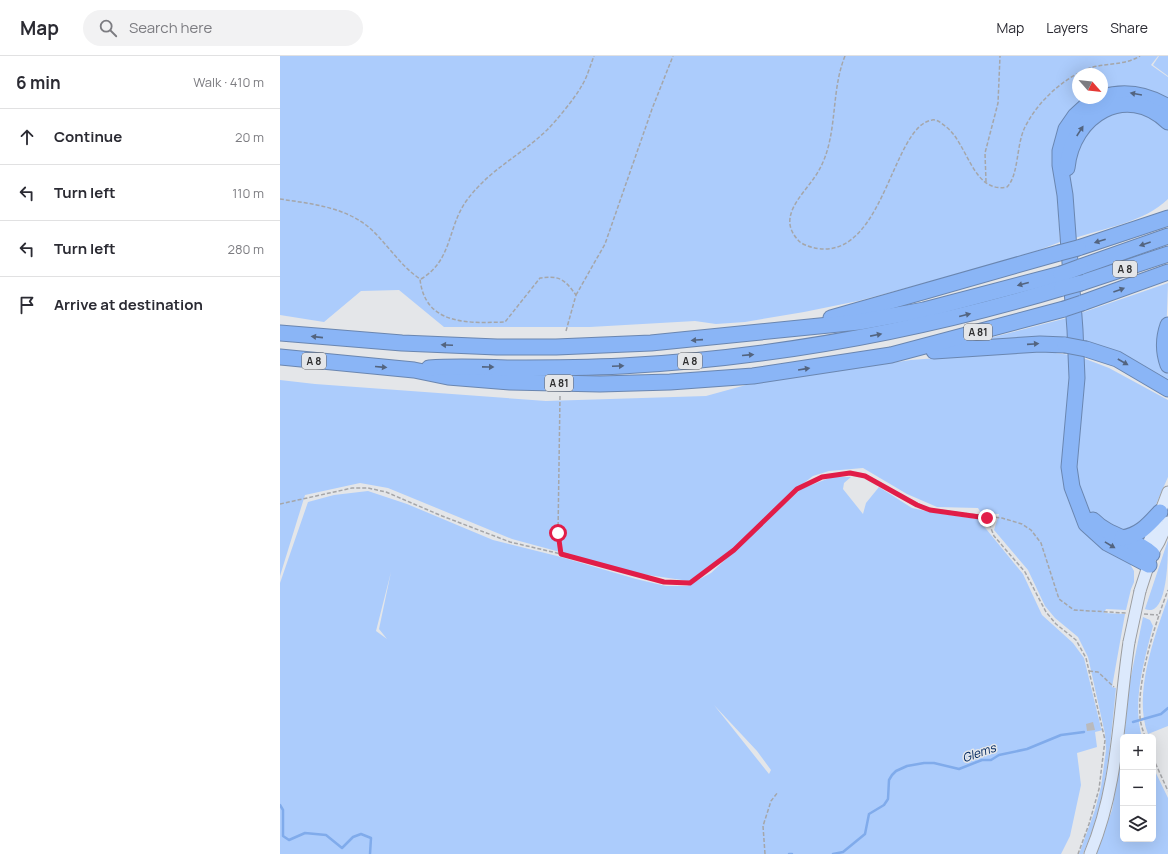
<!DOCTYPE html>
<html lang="en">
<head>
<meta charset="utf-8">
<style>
  body { margin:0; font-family:Manrope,sans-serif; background:#f2f2f3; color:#2b2b33 }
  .controls { position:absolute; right:12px; bottom:12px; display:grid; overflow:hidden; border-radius:6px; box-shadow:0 4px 16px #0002 }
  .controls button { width:36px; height:36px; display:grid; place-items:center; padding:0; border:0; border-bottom:1px solid #e1e1e2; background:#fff; color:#2b2b33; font:20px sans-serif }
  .compass { position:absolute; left:792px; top:12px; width:36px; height:36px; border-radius:50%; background:#fff; box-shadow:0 4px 16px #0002; rotate:117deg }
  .stop { position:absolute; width:12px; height:12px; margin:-9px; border:3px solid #e11d48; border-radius:50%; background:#fff }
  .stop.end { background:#e11d48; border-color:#fff; box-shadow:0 1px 4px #0008 }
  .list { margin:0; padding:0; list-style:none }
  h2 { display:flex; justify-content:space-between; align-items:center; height:52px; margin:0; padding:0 16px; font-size:17px }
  h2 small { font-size:13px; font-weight:400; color:#7c7c81 }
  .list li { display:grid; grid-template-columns:26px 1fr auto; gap:12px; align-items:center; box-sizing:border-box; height:56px; padding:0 16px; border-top:1px solid #e1e1e2 }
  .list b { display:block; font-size:15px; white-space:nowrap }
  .list em { font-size:13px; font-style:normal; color:#7c7c81 }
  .icon { flex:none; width:22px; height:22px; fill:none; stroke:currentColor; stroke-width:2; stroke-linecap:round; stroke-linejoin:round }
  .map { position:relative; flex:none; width:888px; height:798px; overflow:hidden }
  header { display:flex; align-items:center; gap:24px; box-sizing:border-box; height:56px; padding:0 20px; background:#fff; border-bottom:1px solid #e1e1e2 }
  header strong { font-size:19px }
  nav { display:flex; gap:22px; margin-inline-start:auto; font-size:14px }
  .search { width:280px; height:36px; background:#f2f2f3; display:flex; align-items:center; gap:10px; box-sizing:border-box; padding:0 14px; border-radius:22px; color:#7c7c81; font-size:15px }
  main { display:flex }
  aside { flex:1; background:#fff }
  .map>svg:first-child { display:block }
  .green { fill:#acccfc; fill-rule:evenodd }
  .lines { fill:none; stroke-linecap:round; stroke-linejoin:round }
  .stream { stroke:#80abeb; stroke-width:2.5 }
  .building { fill:#b9babd }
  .secondary-casing { stroke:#9b9da0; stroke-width:13 }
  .motorway-casing { stroke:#6a86b0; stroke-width:17 }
  .path { stroke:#a5a6a9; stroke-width:1.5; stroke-dasharray:4 2; stroke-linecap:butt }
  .secondary { stroke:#dce9fc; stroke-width:11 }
  .motorway { stroke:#8ab5f6; stroke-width:15 }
  .secondary-bridge-casing { stroke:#9b9da0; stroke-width:13; stroke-linecap:butt }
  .motorway-bridge-casing { stroke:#6a86b0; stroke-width:17; stroke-linecap:butt }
  .secondary-bridge { stroke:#dce9fc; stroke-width:11 }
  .motorway-bridge { stroke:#8ab5f6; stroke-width:15 }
  .oneway { fill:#53647f }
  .route { stroke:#e11d48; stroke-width:5 }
  .labels { text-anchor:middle; stroke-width:3; stroke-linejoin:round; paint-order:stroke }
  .shield { fill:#e4e6e9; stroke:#656567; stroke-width:1 }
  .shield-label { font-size:10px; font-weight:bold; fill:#2e2e2f }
  .water-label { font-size:12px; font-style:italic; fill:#012860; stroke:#e4e6e9 }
</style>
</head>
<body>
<header>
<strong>Map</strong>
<div class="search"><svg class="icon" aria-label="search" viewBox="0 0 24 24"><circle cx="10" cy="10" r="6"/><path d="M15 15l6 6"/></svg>Search here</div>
<nav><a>Map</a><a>Layers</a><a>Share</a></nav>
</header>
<main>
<aside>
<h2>6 min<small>Walk · 410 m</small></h2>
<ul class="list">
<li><svg class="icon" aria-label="ahead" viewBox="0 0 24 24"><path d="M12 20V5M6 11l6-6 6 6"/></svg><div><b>Continue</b></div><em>20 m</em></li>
<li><svg class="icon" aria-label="left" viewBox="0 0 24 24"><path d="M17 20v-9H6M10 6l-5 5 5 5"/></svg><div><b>Turn left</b></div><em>110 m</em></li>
<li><svg class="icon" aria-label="left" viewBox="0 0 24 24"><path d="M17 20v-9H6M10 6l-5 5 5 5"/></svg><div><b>Turn left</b></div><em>280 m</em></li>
<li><svg class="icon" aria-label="arrive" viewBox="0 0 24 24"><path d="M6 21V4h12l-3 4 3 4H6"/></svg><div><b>Arrive at destination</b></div></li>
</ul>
</aside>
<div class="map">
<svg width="888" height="798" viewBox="0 0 888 798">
  <rect width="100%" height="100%" fill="#e4e6e9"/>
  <g class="green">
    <polygon points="0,0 878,0 871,9 888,21 888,46 822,37 822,18 798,18 798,42 811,42 772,104 776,121 780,186 741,201 578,245 524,256 465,266 436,268 415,265 310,271 164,271 119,234 81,235 44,266 0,259"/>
    <polygon points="879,0 888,0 888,20 873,9"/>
    <path d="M856,54L888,71V143C865,166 824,172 795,182C793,160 785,112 795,92C800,81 815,68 823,58Z"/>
    <polygon points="888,227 885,311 888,317 888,328 802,285 801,257"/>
    <polygon points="787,262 789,283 703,285 702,284"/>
    <path d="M775,295V297L790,299L791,308L783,413L828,496L850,508L854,515V526L851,533L846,554L826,553L824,557L845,558L832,631L836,632C830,689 827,745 803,798H799L815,754L821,731L826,694L825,678L808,601L798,581L775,562L765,550L748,514L714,474L719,458L701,457L698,452L657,451L627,438L583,412L549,415L533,420L507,440L454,492L409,525L361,518L232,483L108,432L80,427L25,439L0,520V324L35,328L266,345L426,340L466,329L631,304L737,296Z"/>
    <polygon points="803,302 829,312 888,344 888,421 871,460 847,476 815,463 808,455 796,427 796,393 803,334"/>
    <path d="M552,421H571L564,427L563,433L583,458L586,447L599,431L632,452L655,457L698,463L743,518L762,559L793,587L804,602L821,672L823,674L815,676L817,691L797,697L801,729L790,780L781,798H0V527L28,446L54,439L88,435L127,448L213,484L281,501L356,523L386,530H407L431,517L521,433ZM111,516L99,573L107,583L96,575ZM434,649L477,695L491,714L489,718Z"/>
    <path d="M888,484C888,499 888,563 865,553Z"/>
    <path d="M888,542V670L868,678C853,639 874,581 888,542Z"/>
    <path d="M863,561L870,564L873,570C864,606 852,645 862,681H844L849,630Z"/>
    <polygon points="843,690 843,783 873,783 873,711 888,742 888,798 816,798 832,754"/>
  </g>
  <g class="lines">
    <g class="stream">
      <polyline points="853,666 881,658 888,652"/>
      <polyline points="0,749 3,754 3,780 9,784 25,777 46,779 62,792 73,781 81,778 91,782 90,798"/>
      <polyline points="509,798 512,798"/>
      <polyline points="553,798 563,796 585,778 589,758 604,749 608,743 609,724 612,719 616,715 627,710 644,707 654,707 679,713 702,704 711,704 719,699 747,693 781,679 804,676"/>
    </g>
  </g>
  <polygon class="building" points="813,666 815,674 807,675 806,668"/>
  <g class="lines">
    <g class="secondary-casing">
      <g id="secondary">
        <polyline points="872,498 869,486 888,436"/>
        <polyline points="860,535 872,498 879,486 888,466"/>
        <path d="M810,798C839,729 838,659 849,586"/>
      </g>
    </g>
    <g class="motorway-casing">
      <g id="motorway">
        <path d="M822,41C846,34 867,38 888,51"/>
        <polyline points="819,42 808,48 795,60 786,73 780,95 780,109 785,139 795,274 797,322 789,411 792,431 806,468 827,487 869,509"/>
        <path d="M787,112C792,59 846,26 888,66"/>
        <polyline points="798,192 888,162"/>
        <polyline points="800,211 888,180"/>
        <polyline points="801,227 888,198"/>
        <polyline points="802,247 888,216"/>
        <polyline points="551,262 779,197"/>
        <path d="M888,269C883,283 883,295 888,309"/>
        <polyline points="0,277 122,287 217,291 276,291 371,287 579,266 644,254 781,218"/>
        <polyline points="806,293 837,303 888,333"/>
        <polyline points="654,295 760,288 785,289"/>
        <polyline points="0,301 134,314 168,321 230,326 320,328 390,326 473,320 611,299 784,253"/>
        <path d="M149,312C175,310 201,311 227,312C265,312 304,312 342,310C492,302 639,275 782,232"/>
        <path d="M813,464C829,481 854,482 872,498"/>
        <path d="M842,482C860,479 868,469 880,456"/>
      </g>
    </g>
    <g class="path">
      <path d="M565,0C549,39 560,86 534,122C520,142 496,163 520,186C525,190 537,193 543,193C605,195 613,70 652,64C657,63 661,67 665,70C688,86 692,138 727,131C739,119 736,89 745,71C758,45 785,20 813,11C830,7 845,9 860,0"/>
      <polyline points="706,126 705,97 718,47 720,0"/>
      <path d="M0,143C32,148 69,151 94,176C110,192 121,210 140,223C145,270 189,267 225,266L260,222C280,219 285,224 296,239L286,275"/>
      <path d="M141,223C173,204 167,171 187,144C210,113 240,100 267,74C276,65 295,42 301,31C307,22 310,10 314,0"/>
      <polyline points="296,239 325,188 372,53 393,0"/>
      <polyline points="280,340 278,477 281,498"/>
      <polyline points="0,448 72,432 88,432 106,436 162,460 230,486 281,498 384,526 410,527 454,494 517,433 541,421 569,417 585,420 619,440 650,453 722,462 742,468 751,474 761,487 779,543 794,554 846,557"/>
      <polyline points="707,462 714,480 745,516 766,556 776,568 796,584 806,602 825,684 819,733 809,768 798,798"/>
      <polyline points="864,558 878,559"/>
      <polyline points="809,615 818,616 834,631"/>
      <path d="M865,681C863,674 860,667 860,660C857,624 875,568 888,534"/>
      <polyline points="873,702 888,735"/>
      <polyline points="485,798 483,770 491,745 498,736"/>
    </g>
    <use href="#secondary" class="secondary"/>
    <use href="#motorway" class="motorway"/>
    <g class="secondary-bridge-casing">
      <polyline id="secondary-bridge" points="849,586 860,535"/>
    </g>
    <g class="motorway-bridge-casing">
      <g id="motorway-bridge">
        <polyline points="779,197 798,192"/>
        <polyline points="781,218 800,211"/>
        <polyline points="782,232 801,227"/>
        <polyline points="784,253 802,247"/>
        <polyline points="785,289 806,293"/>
      </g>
    </g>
    <use href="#secondary-bridge" class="secondary-bridge"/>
    <use href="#motorway-bridge" class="motorway-bridge"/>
  </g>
  <defs><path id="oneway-solid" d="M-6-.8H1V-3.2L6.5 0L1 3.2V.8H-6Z"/></defs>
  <g class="oneway">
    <use href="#oneway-solid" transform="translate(856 38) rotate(-170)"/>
    <use href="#oneway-solid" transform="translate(800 75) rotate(-57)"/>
    <use href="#oneway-solid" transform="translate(820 185) rotate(162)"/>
    <use href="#oneway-solid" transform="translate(865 188) rotate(161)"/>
    <use href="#oneway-solid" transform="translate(743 228) rotate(165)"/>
    <use href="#oneway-solid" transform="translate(839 234) rotate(-20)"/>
    <use href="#oneway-solid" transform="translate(685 259) rotate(-14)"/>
    <use href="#oneway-solid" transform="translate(596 279) rotate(-11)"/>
    <use href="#oneway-solid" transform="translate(37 281) rotate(-174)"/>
    <use href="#oneway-solid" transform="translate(417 284) rotate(176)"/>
    <use href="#oneway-solid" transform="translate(753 288) rotate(-4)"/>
    <use href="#oneway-solid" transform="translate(167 289) rotate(-177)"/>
    <use href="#oneway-solid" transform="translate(468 299) rotate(-5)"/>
    <use href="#oneway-solid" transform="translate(843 306) rotate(30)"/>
    <use href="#oneway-solid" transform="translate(338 310) rotate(-2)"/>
    <use href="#oneway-solid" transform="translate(101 311) rotate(5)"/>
    <use href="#oneway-solid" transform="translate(208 311) rotate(1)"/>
    <use href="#oneway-solid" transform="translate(524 313) rotate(-9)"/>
    <use href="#oneway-solid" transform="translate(830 489) rotate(31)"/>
  </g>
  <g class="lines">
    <polyline class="route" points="278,477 281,498 384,526 410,527 454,494 517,433 542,421 570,417 585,420 637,449 650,454 707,462"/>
  </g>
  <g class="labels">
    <g class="shield">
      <rect x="833" y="205" width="24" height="16" rx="3"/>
      <rect x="684" y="268" width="28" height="16" rx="3"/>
      <rect x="22" y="297" width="24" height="16" rx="3"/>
      <rect x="398" y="297" width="24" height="16" rx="3"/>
      <rect x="265" y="319" width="28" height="16" rx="3"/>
    </g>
    <g class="shield-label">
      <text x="845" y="217">A 8</text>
      <text x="698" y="280">A 81</text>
      <text x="34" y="309">A 8</text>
      <text x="410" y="309">A 8</text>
      <text x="279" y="331">A 81</text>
    </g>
    <g class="water-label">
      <text transform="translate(699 697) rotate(-19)" y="4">Glems</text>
    </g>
  </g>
</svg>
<div class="controls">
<button>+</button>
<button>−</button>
<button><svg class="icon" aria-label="layers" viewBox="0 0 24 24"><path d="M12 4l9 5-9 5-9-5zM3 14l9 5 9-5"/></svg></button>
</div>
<svg class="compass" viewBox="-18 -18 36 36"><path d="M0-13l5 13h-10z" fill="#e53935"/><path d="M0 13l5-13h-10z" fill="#7c7c81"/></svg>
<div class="stop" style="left:278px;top:477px"></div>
<div class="stop end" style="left:707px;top:462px"></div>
</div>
</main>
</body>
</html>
